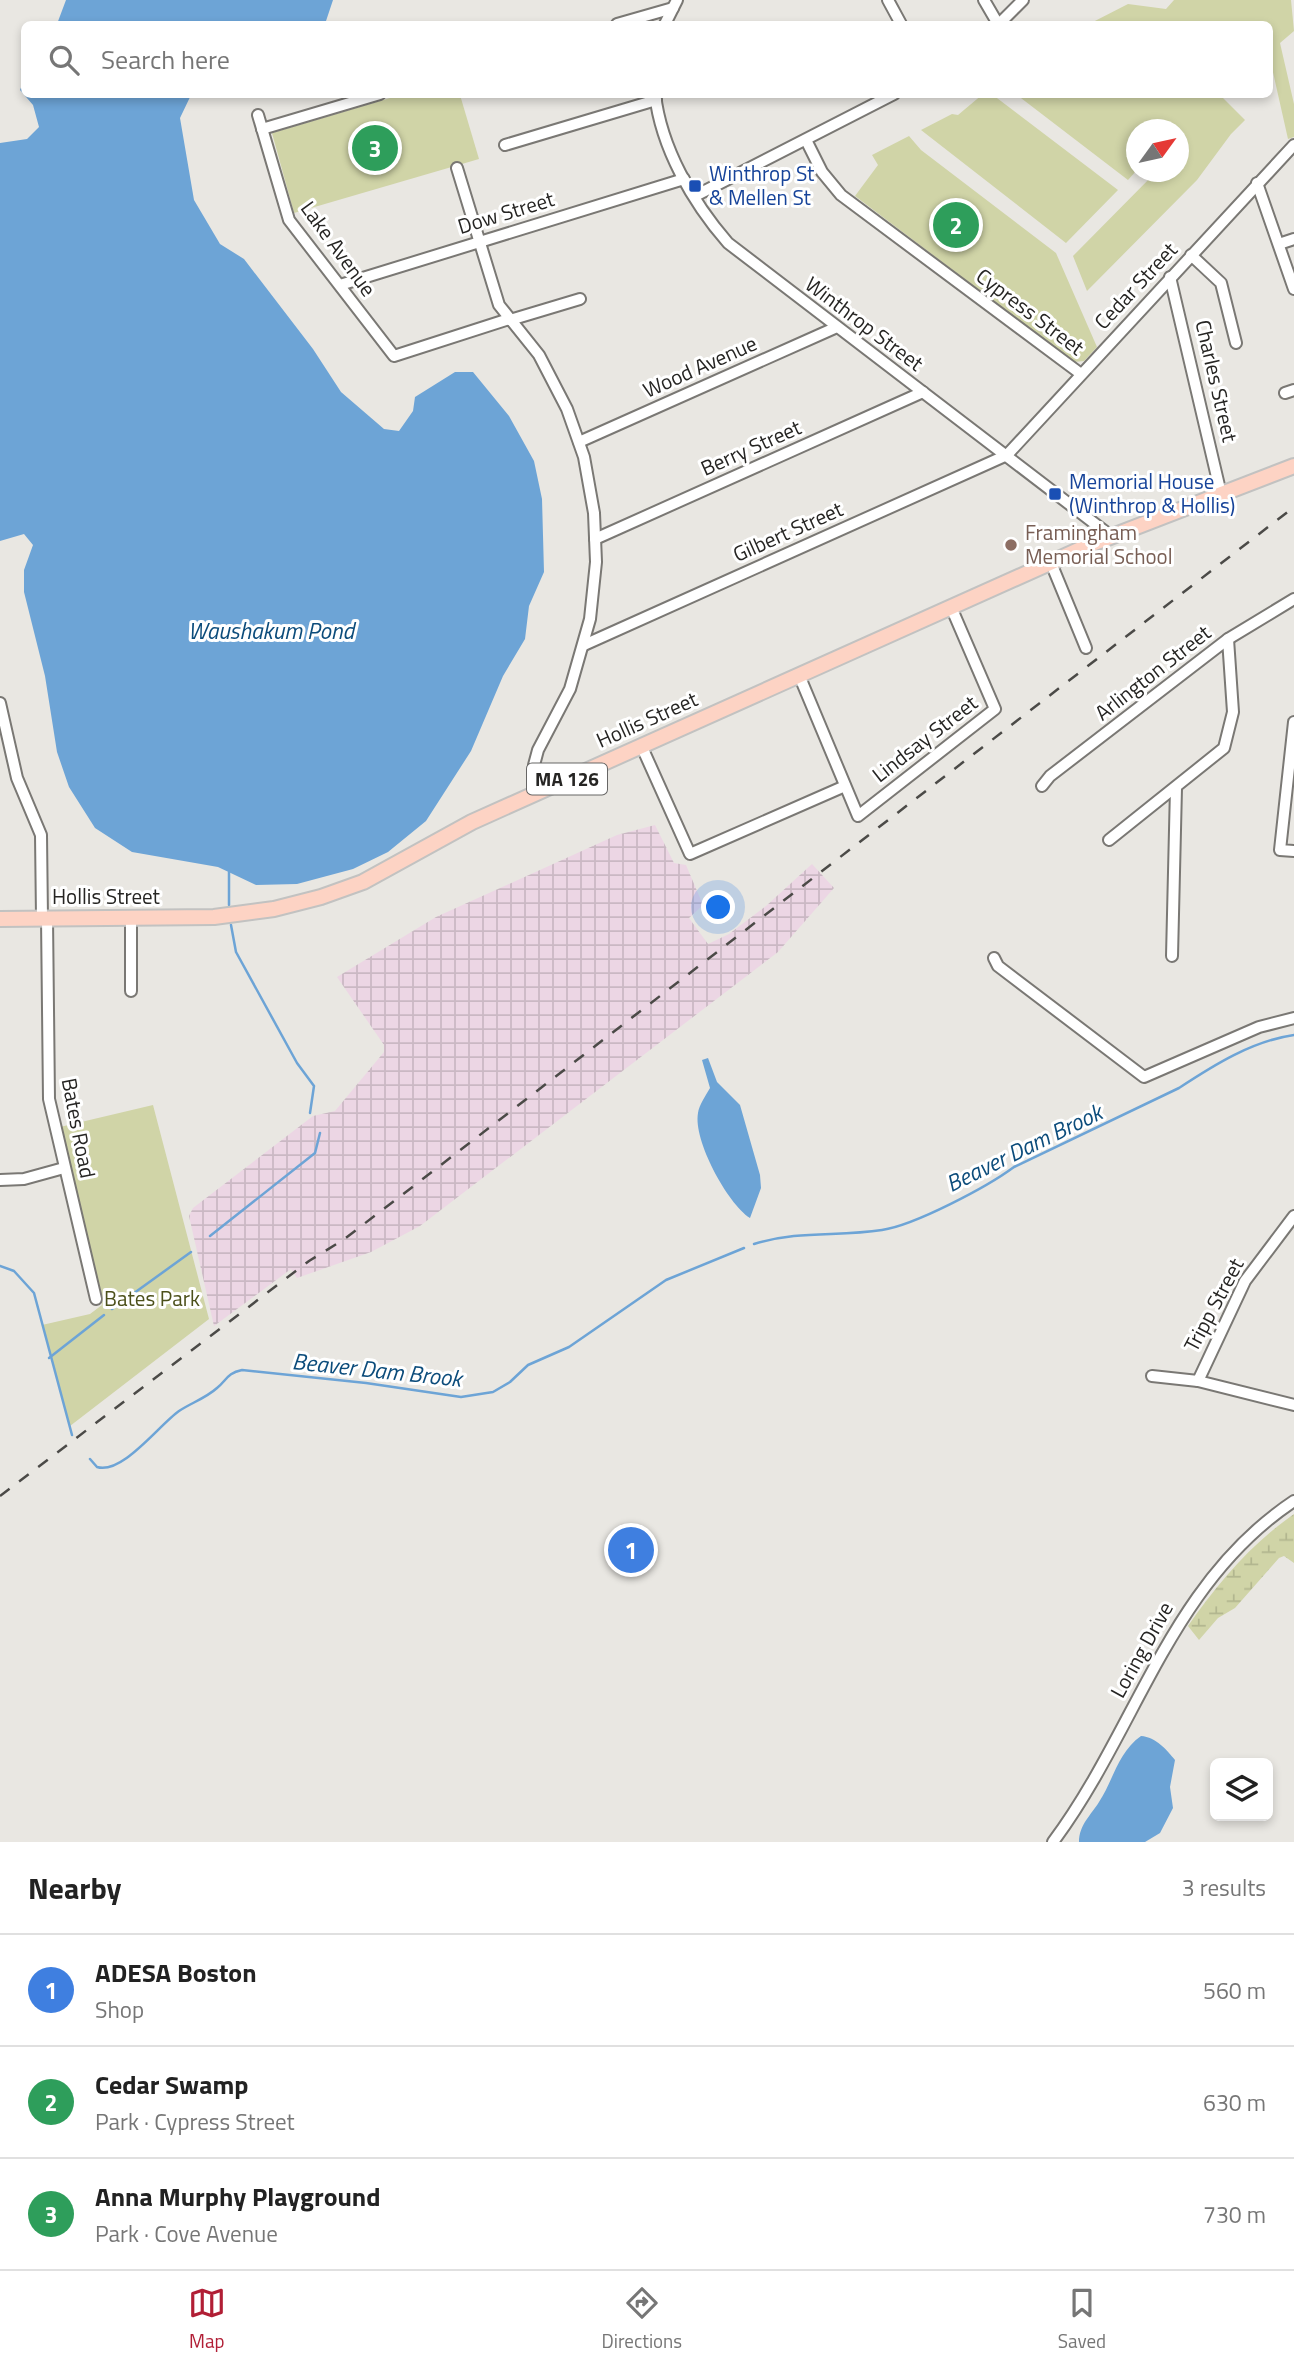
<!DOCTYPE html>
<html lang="en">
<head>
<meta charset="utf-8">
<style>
  body { margin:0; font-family:"Titillium Web",sans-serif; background:#f6f6f6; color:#222 }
  .controls { position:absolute; right:21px; bottom:21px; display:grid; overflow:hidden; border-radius:10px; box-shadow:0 4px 10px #0003 }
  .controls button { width:63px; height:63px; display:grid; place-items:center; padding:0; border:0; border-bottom:2px solid #e0e0e0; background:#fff; color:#222; font:35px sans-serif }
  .compass { position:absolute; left:1126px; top:119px; width:63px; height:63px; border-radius:50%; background:#fff; box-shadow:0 4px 10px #0003; rotate:57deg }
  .you { position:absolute; left:719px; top:908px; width:24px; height:24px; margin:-18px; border:5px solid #fff; border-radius:50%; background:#1a73e8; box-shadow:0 0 0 10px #1a73e833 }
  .badge { display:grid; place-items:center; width:46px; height:46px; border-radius:50%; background:#b11e35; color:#fff; font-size:23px; font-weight:700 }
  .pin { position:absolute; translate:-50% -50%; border:4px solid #fff; box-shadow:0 2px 7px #0006 }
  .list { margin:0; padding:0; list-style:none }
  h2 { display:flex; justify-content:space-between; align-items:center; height:91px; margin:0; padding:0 28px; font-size:30px }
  h2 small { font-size:23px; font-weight:400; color:#767676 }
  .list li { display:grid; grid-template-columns:46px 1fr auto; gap:21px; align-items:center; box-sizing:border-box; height:112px; padding:0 28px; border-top:2px solid #e0e0e0 }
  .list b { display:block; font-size:26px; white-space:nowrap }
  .list p { margin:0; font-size:23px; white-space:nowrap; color:#767676 }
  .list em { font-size:23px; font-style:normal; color:#767676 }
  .icon { flex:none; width:38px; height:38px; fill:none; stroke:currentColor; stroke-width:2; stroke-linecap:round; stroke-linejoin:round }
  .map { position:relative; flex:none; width:1294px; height:1842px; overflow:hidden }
  .search { position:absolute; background:#fff; box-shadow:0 4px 10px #0003; left:21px; right:21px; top:21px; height:77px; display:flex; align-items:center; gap:18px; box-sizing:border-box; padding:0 24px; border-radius:10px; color:#767676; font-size:26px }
  .sheet { height:427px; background:#fff }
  nav { display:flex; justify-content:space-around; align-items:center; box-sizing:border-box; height:98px; border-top:2px solid #e0e0e0; background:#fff; font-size:19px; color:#767676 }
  nav a { display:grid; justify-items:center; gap:4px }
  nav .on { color:#b11e35 }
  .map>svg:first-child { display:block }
  .industrial { fill:url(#industrial-grid) }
  .wetland { fill:url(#wetland-marsh) }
  .park { fill:#d0d4a7 }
  .water { fill:#6da4d6 }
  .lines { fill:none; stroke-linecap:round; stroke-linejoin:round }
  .stream { stroke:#6da4d6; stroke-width:2.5 }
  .minor-casing { stroke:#7a7874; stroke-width:14 }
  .major-casing { stroke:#c2c2c1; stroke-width:18 }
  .minor { stroke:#fff; stroke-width:10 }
  .major { stroke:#fdd3c4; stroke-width:14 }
  .rail { stroke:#4b4a47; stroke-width:2.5; stroke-dasharray:12 12; stroke-linecap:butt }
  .transit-dot { fill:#1a4fb4; stroke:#fff; stroke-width:2.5 }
  .education-dot { fill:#8d6e63; stroke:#fff; stroke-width:2.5 }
  .labels { text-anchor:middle; stroke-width:6; stroke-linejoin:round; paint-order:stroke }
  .shield { fill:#fff; stroke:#676665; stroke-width:2 }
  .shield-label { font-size:19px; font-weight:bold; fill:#262523 }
  .transit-label { font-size:21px; fill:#164399; stroke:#fff; text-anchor:start }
  .street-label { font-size:21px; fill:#262523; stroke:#fff }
  .education-label { font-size:21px; fill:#785e54; stroke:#fff; text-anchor:start }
  .park-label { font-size:21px; fill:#4c501a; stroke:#fff }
  .water-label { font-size:23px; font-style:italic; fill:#0c4c7b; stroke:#fff }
</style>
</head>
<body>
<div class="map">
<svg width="1294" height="1842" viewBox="0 0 1294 1842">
  <defs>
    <pattern id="industrial-grid" width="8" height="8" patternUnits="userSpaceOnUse" patternTransform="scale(1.75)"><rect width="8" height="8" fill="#ecd6e4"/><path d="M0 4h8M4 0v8" fill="none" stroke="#cab8c3"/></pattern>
    <pattern id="wetland-marsh" width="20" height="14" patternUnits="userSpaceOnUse" patternTransform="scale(1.75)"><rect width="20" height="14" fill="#d0d4a7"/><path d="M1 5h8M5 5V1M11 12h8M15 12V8" fill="none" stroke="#b2b68f"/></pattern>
  </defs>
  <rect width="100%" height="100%" fill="#e9e7e2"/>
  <polygon class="industrial" points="655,825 674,863 686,865 703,905 689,918 708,944 729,934 766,906 812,864 834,888 778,952 420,1226 371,1252 297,1278 291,1269 214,1326 189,1216 193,1208 313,1116 335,1111 384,1052 384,1045 337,977 436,917 617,835"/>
  <path class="wetland" d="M1294,1514V1563L1284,1556L1279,1558L1235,1608L1218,1618L1199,1640L1188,1626C1218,1583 1251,1544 1294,1514Z"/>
  <g class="park">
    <polygon points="1174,0 1291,0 1294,31 1280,43 1294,104 1294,137 1288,139 1270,59 1270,24 1089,24 1128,4 1166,9"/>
    <polygon points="983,94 993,95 1118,190 1066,243 921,130 952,114 958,115"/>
    <polygon points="400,95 460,95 479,159 294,213 272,133"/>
    <polygon points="1017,95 1220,95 1245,120 1231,134 1197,180 1087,291 1073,256 1156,172 1178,172 1178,130 1136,130 1136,171 1128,180"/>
    <polygon points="909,136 921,150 1056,253 1097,347 1084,361 1074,362 855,196 878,165 872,155"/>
    <polygon points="153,1105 209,1319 70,1426 42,1325 90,1314 102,1305 60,1127"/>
  </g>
  <g class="water">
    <polygon points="66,0 333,0 325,24 57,24"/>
    <polygon points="24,80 24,94 191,95 180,118 194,200 220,244 244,259 313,349 341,392 384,429 399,431 413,411 415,397 455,372 473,372 509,416 534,461 542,499 544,572 529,606 525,639 503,676 471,751 426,821 388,852 353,869 297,884 256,885 218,867 132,852 95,828 69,787 57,752 45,676 24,592 24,570 33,545 24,534 0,541 0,143 27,139 39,127 33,105 20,90"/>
    <path d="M708,1058L717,1082L740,1105L760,1175L761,1188L750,1218C727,1203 693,1140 698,1113C699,1105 706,1095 710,1088L702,1060Z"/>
    <path d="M1141,1736C1156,1737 1167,1750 1175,1760L1170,1787L1173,1808L1160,1833L1145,1842H1079C1079,1825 1091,1815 1099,1802C1113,1781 1118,1752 1141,1736Z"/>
  </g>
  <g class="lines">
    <g class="stream">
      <polyline points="229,905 229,872"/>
      <polyline points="231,925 236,952 297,1063 314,1086 310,1113"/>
      <polyline points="210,1236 315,1153 320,1133"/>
      <path d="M754,1244C801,1230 836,1237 882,1230C915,1225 987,1187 1014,1167L1179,1088C1214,1065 1252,1041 1294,1035"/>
      <polyline points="0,1266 14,1271 34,1293 72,1435"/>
      <polyline points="112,1309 191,1252"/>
      <polyline points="49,1358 104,1315"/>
      <path d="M90,1459L97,1467C122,1475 159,1425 179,1411C191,1403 206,1398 217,1388C227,1380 227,1373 242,1370L366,1383L461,1397L493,1392L510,1382L528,1365L569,1347L666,1280L744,1248"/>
    </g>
    <g class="minor-casing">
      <g id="minor">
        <polyline points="888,0 901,24"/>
        <polyline points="984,0 998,24"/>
        <polyline points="617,24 673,8"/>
        <polyline points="665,24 677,0"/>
        <polyline points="999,24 1023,0"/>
        <path d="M655,94C661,148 693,203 728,243L1111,536"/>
        <polyline points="258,115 289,220 394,356 509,319"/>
        <polyline points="262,129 380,94"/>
        <polyline points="806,140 822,172 841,195 1081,374"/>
        <polyline points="505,145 656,100"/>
        <polyline points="457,168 499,305 539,355 567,409 584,457 594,513 596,562 590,619 570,689 538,750 534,765 541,790"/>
        <polyline points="1257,183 1294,289"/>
        <polyline points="695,196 894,94"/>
        <polyline points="1279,244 1294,239"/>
        <polyline points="1191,255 1221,283 1236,343"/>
        <polyline points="1170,277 1221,494"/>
        <polyline points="340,285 684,179"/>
        <polyline points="510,320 580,299"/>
        <polyline points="1285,393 1294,390"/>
        <polyline points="579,442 837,327"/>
        <polyline points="595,539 923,392"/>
        <polyline points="1051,563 1086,648"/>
        <polyline points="584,645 1007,455 1294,145"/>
        <polyline points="799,675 858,816 995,709 951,607"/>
        <polyline points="0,703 17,778 41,835 42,918"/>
        <polyline points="1294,722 1280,850 1294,851"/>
        <polyline points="641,745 690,854 845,786"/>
        <polyline points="1042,786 1050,776 1228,639 1294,599"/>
        <polyline points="1109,840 1224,748 1233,712 1228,639"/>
        <polyline points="47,918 49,1099 96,1299"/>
        <polyline points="131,918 131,991"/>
        <polyline points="1172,956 1176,788"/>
        <polyline points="994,958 998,966 1144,1077 1259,1027 1294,1018"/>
        <polyline points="0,1180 24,1179 64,1168"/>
        <polyline points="1152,1376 1198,1381 1294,1405"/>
        <polyline points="1198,1381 1245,1281 1294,1216"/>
        <path d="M1053,1842C1138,1728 1169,1584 1294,1501"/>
      </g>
    </g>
    <g class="major-casing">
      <polyline id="major" points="0,919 214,917 274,909 321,897 363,882 472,822 1092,544 1294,466"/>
    </g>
    <use href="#minor" class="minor"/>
    <use href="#major" class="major"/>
    <polyline class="rail" points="0,1496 309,1261 343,1240 402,1195 1294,507"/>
  </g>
  <g class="transit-dot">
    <rect x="688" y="179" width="14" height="14" rx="3.5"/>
    <rect x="1048" y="487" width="14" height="14" rx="3.5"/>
  </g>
  <circle class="education-dot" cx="1011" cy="545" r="7"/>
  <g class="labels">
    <rect class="shield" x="527" y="763.5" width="80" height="31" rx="5"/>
    <g class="shield-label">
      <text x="567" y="786">MA 126</text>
    </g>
    <g class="transit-label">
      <text x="709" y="181">Winthrop St<tspan x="709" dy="24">&amp; Mellen St</tspan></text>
      <text x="1069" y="489">Memorial House<tspan x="1069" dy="24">(Winthrop &amp; Hollis)</tspan></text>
    </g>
    <g class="street-label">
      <text transform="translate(506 213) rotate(-17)" y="7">Dow Street</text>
      <text transform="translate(338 249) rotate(54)" y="7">Lake Avenue</text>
      <text transform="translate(1136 286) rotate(-47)" y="7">Cedar Street</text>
      <text transform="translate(1030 312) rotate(37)" y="7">Cypress Street</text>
      <text transform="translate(864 324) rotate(37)" y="7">Winthrop Street</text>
      <text transform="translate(700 367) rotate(-24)" y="7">Wood Avenue</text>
      <text transform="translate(1216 381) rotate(77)" y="7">Charles Street</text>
      <text transform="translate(751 448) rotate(-24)" y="7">Berry Street</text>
      <text transform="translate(788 532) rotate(-24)" y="7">Gilbert Street</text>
      <text transform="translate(1153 673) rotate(-38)" y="7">Arlington Street</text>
      <text transform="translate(647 720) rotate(-24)" y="7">Hollis Street</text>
      <text transform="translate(925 739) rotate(-38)" y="7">Lindsay Street</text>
      <text x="106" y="904">Hollis Street</text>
      <text transform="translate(78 1128) rotate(79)" y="7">Bates Road</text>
      <text transform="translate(1214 1305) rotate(-62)" y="7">Tripp Street</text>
      <text transform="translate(1142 1650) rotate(-61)" y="7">Loring Drive</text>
    </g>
    <g class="education-label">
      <text x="1025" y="540">Framingham<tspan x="1025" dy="24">Memorial School</tspan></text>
    </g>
    <g class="park-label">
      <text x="152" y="1306">Bates Park</text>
    </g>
    <g class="water-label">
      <text x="271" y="639">Waushakum Pond</text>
      <text transform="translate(1024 1148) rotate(-26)" y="8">Beaver Dam Brook</text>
      <text transform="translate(377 1370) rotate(6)" y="8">Beaver Dam Brook</text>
    </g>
  </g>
</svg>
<div class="controls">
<button><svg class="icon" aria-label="layers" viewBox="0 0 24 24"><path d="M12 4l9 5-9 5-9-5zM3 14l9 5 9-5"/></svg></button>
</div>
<svg class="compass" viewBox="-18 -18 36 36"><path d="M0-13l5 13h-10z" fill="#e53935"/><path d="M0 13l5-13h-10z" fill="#767676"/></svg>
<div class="you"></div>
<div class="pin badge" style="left:631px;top:1550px;background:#3f7fe0">1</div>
<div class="pin badge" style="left:956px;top:225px;background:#2e9e5b">2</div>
<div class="pin badge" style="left:375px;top:148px;background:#2e9e5b">3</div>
<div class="search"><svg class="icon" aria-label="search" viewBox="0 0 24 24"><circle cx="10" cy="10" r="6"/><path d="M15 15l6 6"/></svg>Search here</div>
</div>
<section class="sheet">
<h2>Nearby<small>3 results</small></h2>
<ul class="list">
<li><span class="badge" style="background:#3f7fe0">1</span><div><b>ADESA Boston</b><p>Shop</p></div><em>560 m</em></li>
<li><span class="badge" style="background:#2e9e5b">2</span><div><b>Cedar Swamp</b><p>Park · Cypress Street</p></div><em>630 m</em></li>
<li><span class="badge" style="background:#2e9e5b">3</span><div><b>Anna Murphy Playground</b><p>Park · Cove Avenue</p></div><em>730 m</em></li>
</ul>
</section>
<nav>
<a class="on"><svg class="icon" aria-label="map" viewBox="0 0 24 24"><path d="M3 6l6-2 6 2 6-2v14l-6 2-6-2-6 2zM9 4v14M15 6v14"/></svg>Map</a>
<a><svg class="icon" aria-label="directions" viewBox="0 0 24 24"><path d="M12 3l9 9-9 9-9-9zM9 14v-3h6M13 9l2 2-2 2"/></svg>Directions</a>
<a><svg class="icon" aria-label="saved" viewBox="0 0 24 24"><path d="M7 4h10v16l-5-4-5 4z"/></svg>Saved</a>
</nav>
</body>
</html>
